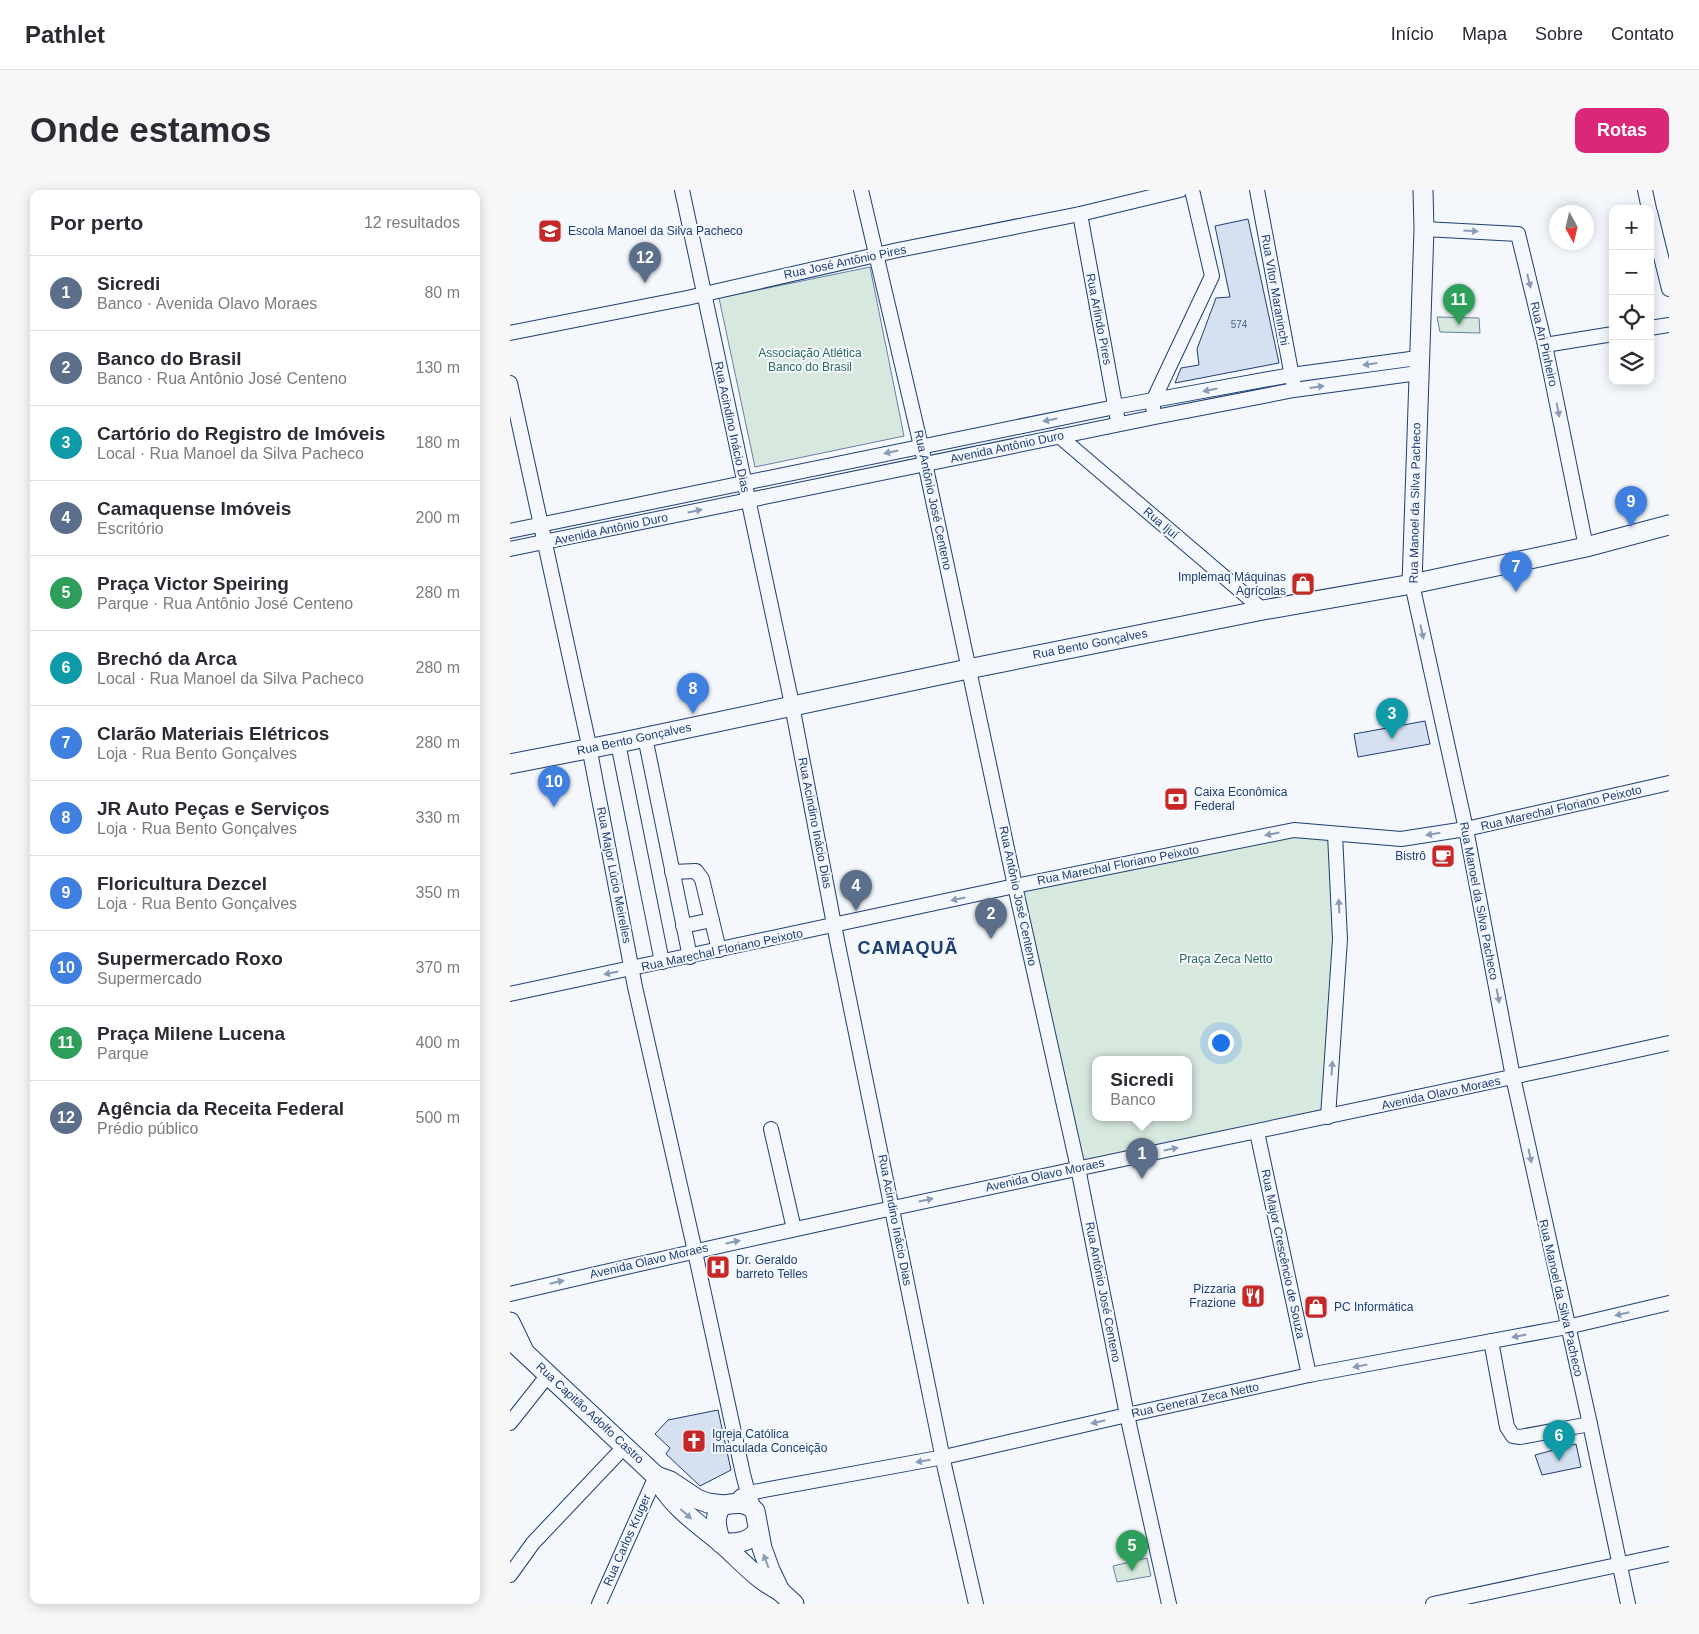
<!DOCTYPE html>
<html lang="pt">
<head>
<meta charset="utf-8">
<style>
  body { margin:0; font-family:Helvetica,sans-serif; background:#f7f7f7; color:#2b2b33 }
  .controls { position:absolute; right:15px; top:15px; display:grid; overflow:hidden; border-radius:10px; box-shadow:0 2px 12px #0003 }
  .controls button { width:45px; height:45px; display:grid; place-items:center; padding:0; border:0; border-bottom:1px solid #e1e1e2; background:#fff; color:#2b2b33; font:25px sans-serif }
  .compass { position:absolute; left:1039px; top:15px; width:45px; height:45px; border-radius:50%; background:#fff; box-shadow:0 2px 12px #0003; rotate:172deg }
  .you { position:absolute; left:710px; top:852px; width:18px; height:18px; margin:-12px; border:4px solid #fff; border-radius:50%; background:#1a73e8; box-shadow:0 0 0 8px #1a73e833 }
  .badge { display:grid; place-items:center; width:32px; height:32px; border-radius:50%; background:#db2777; color:#fff; font-size:16px; font-weight:700 }
  .pin { position:absolute; translate:-50% -41px; filter:drop-shadow(0 1px 2px #0008) }
  .pin::after { content:''; position:absolute; top:26px; width:18px; height:15px; background:inherit; clip-path:polygon(0 0,100% 0,50% 100%) }
  .popup { position:absolute; left:582px; top:866px; width:100px; height:65px; box-sizing:border-box; display:grid; place-content:center; border-radius:10px; background:#fff; filter:drop-shadow(0 1px 4px #0005); font-size:16px; white-space:nowrap; color:#7c7c81 }
  .popup b { font-size:19px; color:#2b2b33 }
  .popup::after { content:''; position:absolute; left:50%; top:100%; margin-left:-10px; border:10px solid transparent; border-top-color:#fff }
  .list { margin:0; padding:0; list-style:none }
  h2 { display:flex; justify-content:space-between; align-items:center; height:65px; margin:0; padding:0 20px; font-size:21px }
  h2 small { font-size:16px; font-weight:400; color:#7c7c81 }
  .list li { display:grid; grid-template-columns:32px 1fr auto; gap:15px; align-items:center; box-sizing:border-box; height:75px; padding:0 20px; border-top:1px solid #e1e1e2 }
  .list b { display:block; font-size:19px; white-space:nowrap }
  .list p { margin:0; font-size:16px; white-space:nowrap; color:#7c7c81 }
  .list em { font-size:16px; font-style:normal; color:#7c7c81 }
  .icon { flex:none; width:28px; height:28px; fill:none; stroke:currentColor; stroke-width:2; stroke-linecap:round; stroke-linejoin:round }
  .map { position:relative; flex:none; width:1159px; height:1414px; overflow:hidden; border-radius:10px }
  header { display:flex; align-items:center; gap:30px; box-sizing:border-box; height:70px; padding:0 25px; background:#fff; border-bottom:1px solid #e1e1e2 }
  header strong { font-size:24px }
  nav { display:flex; gap:28px; margin-inline-start:auto; font-size:18px }
  .intro { display:flex; align-items:center; justify-content:space-between; box-sizing:border-box; height:120px; padding:0 30px }
  h1 { margin:0; font-size:35px }
  .button { padding:12px 22px; border-radius:10px; background:#db2777; color:#fff; font-size:18px; font-weight:700 }
  main { display:flex; gap:30px; padding:0 30px }
  aside { flex:1; background:#fff; border-radius:10px; box-shadow:0 2px 12px #0003 }
  .map>svg:first-child { display:block }
  .green { fill:#d7e8df; stroke:#687fa3; fill-rule:evenodd }
  .building { fill:#d5e0f0; stroke:#1d3f73 }
  .lines { fill:none; stroke-linecap:round; stroke-linejoin:round }
  .minor-casing { stroke:#1d3f73; stroke-width:16 }
  .major-casing { stroke:#1d3f73; stroke-width:21 }
  .minor { stroke:#f4f7fb; stroke-width:14 }
  .major { stroke:#f4f7fb; stroke-width:19 }
  .oneway { fill:#889bb7 }
  .labels { text-anchor:middle; stroke-width:4; stroke-linejoin:round; paint-order:stroke }
  .number-label { font-size:10px; fill:#4b6792 }
  .poi-label { font-size:12px; fill:#1d3f73; stroke:#f4f7fb; text-anchor:start }
  .street-label { font-size:12px; fill:#1d3f73; stroke:#f4f7fb }
  .park-label { font-size:12px; fill:#2c6c60; stroke:#f4f7fb }
  .district-label { font-size:18px; font-weight:bold; letter-spacing:1px; fill:#1d3f73; stroke:#f4f7fb }
</style>
</head>
<body>
<header>
<strong>Pathlet</strong>
<nav><a>Início</a><a>Mapa</a><a>Sobre</a><a>Contato</a></nav>
</header>
<div class="intro"><h1>Onde estamos</h1><a class="button">Rotas</a></div>
<main>
<aside>
<h2>Por perto<small>12 resultados</small></h2>
<ul class="list">
<li><span class="badge" style="background:#5c6f8a">1</span><div><b>Sicredi</b><p>Banco · Avenida Olavo Moraes</p></div><em>80 m</em></li>
<li><span class="badge" style="background:#5c6f8a">2</span><div><b>Banco do Brasil</b><p>Banco · Rua Antônio José Centeno</p></div><em>130 m</em></li>
<li><span class="badge" style="background:#0f9aa8">3</span><div><b>Cartório do Registro de Imóveis</b><p>Local · Rua Manoel da Silva Pacheco</p></div><em>180 m</em></li>
<li><span class="badge" style="background:#5c6f8a">4</span><div><b>Camaquense Imóveis</b><p>Escritório</p></div><em>200 m</em></li>
<li><span class="badge" style="background:#2e9e5b">5</span><div><b>Praça Victor Speiring</b><p>Parque · Rua Antônio José Centeno</p></div><em>280 m</em></li>
<li><span class="badge" style="background:#0f9aa8">6</span><div><b>Brechó da Arca</b><p>Local · Rua Manoel da Silva Pacheco</p></div><em>280 m</em></li>
<li><span class="badge" style="background:#3f7fe0">7</span><div><b>Clarão Materiais Elétricos</b><p>Loja · Rua Bento Gonçalves</p></div><em>280 m</em></li>
<li><span class="badge" style="background:#3f7fe0">8</span><div><b>JR Auto Peças e Serviços</b><p>Loja · Rua Bento Gonçalves</p></div><em>330 m</em></li>
<li><span class="badge" style="background:#3f7fe0">9</span><div><b>Floricultura Dezcel</b><p>Loja · Rua Bento Gonçalves</p></div><em>350 m</em></li>
<li><span class="badge" style="background:#3f7fe0">10</span><div><b>Supermercado Roxo</b><p>Supermercado</p></div><em>370 m</em></li>
<li><span class="badge" style="background:#2e9e5b">11</span><div><b>Praça Milene Lucena</b><p>Parque</p></div><em>400 m</em></li>
<li><span class="badge" style="background:#5c6f8a">12</span><div><b>Agência da Receita Federal</b><p>Prédio público</p></div><em>500 m</em></li>
</ul>
</aside>
<div class="map">
<svg width="1159" height="1414" viewBox="0 0 1159 1414">
  <rect width="100%" height="100%" fill="#f4f7fb"/>
  <g class="green">
    <polygon points="360,77 394,246 245,277 209,108"/>
    <polygon points="927,127 969,128 970,143 930,142"/>
    <path d="M787,645L820,647L825,751L819,918L571,975L510,700ZM586,870H678V928H586Z"/>
    <polygon points="637,1368 641,1386 607,1392 603,1376"/>
  </g>
  <g class="building">
    <polygon points="738,29 769,173 665,193 671,178 689,175 687,159 706,108 720,107 705,36"/>
    <polygon points="915,531 920,554 848,567 844,544"/>
    <polygon points="208,1220 221,1280 190,1296 156,1264 160,1258 145,1244 158,1230"/>
    <polygon points="1066,1254 1071,1277 1032,1285 1025,1265"/>
  </g>
  <g class="lines">
    <g class="minor-casing">
      <g id="minor">
        <polyline points="172,0 280,505 327,750 435,1279 466,1414"/>
        <polyline points="351,0 415,273 505,696 568,978 617,1225 659,1414"/>
        <polyline points="747,0 783,192"/>
        <polyline points="1135,0 1139,19"/>
        <polyline points="1140,22 1159,99"/>
        <polyline points="570,24 607,226"/>
        <polyline points="914,39 1008,44 1035,155 1076,357"/>
        <polyline points="1140,138 1159,135"/>
        <polyline points="0,143 177,108 388,60 570,24 670,0"/>
        <polyline points="1035,155 1103,144"/>
        <polyline points="0,193 77,546 125,797 182,1048 233,1284 238,1303 245,1321"/>
        <polyline points="643,218 643,211 702,86 682,0"/>
        <polyline points="549,246 753,420"/>
        <polyline points="0,341 605,217 781,185 908,168"/>
        <polyline points="0,359 645,227 784,200 908,183"/>
        <polyline points="902,394 956,639 1003,887 1080,1234 1118,1414"/>
        <polyline points="135,547 180,767"/>
        <polyline points="108,553 152,772"/>
        <polyline points="162,682 186,681 192,689 209,760"/>
        <polyline points="173,736 202,730"/>
        <polyline points="0,804 505,696 784,640 891,649 956,639 1159,593"/>
        <polyline points="818,927 830,749 825,644"/>
        <polyline points="261,939 284,1039"/>
        <polyline points="747,942 799,1185"/>
        <path d="M0,1104C385,1013 773,938 1159,853"/>
        <polyline points="981,1151 997,1237 1003,1246 1010,1247 1080,1234"/>
        <polyline points="0,1233 38,1185"/>
        <polyline points="230,1307 238,1303 434,1267 617,1225 799,1185 1057,1137 1159,1113"/>
        <polyline points="0,1385 23,1353 115,1256"/>
        <polyline points="89,1414 146,1286"/>
        <polyline points="923,1414 1159,1364"/>
      </g>
    </g>
    <g class="major-casing">
      <g id="major">
        <polyline points="902,394 914,39 913,0"/>
        <polyline points="0,574 108,553 458,479 753,420 902,394 1076,357 1159,335"/>
        <polyline points="0,1132 13,1159"/>
        <path d="M0,1149L146,1286C160,1315 186,1332 210,1352C230,1369 246,1389 270,1401"/>
        <polyline points="146,1286 160,1291 187,1309 198,1313 213,1315"/>
        <path d="M248,1340C239,1354 226,1353 211,1353C207,1339 202,1326 213,1315C226,1313 236,1311 245,1321L252,1358L260,1380L270,1401L284,1414"/>
      </g>
    </g>
    <use href="#minor" class="minor"/>
    <use href="#major" class="major"/>
  </g>
  <defs><path id="oneway-solid" d="M-6-.8H1V-3.2L6.5 0L1 3.2V.8H-6Z" transform="scale(1.25)"/></defs>
  <g class="oneway">
    <use href="#oneway-solid" transform="translate(961 41) rotate(3)"/>
    <use href="#oneway-solid" transform="translate(1019 91) rotate(76)"/>
    <use href="#oneway-solid" transform="translate(860 174) rotate(172)"/>
    <use href="#oneway-solid" transform="translate(807 197) rotate(-8)"/>
    <use href="#oneway-solid" transform="translate(700 200) rotate(169)"/>
    <use href="#oneway-solid" transform="translate(1048 220) rotate(79)"/>
    <use href="#oneway-solid" transform="translate(540 230) rotate(169)"/>
    <use href="#oneway-solid" transform="translate(381 262) rotate(168)"/>
    <use href="#oneway-solid" transform="translate(185 321) rotate(-12)"/>
    <use href="#oneway-solid" transform="translate(912 442) rotate(78)"/>
    <use href="#oneway-solid" transform="translate(762 644) rotate(169)"/>
    <use href="#oneway-solid" transform="translate(923 644) rotate(171)"/>
    <use href="#oneway-solid" transform="translate(448 709) rotate(168)"/>
    <use href="#oneway-solid" transform="translate(829 716) rotate(-93)"/>
    <use href="#oneway-solid" transform="translate(101 783) rotate(168)"/>
    <use href="#oneway-solid" transform="translate(988 806) rotate(79)"/>
    <use href="#oneway-solid" transform="translate(822 878) rotate(-86)"/>
    <use href="#oneway-solid" transform="translate(661 959) rotate(-11)"/>
    <use href="#oneway-solid" transform="translate(1020 966) rotate(78)"/>
    <use href="#oneway-solid" transform="translate(416 1010) rotate(-12)"/>
    <use href="#oneway-solid" transform="translate(223 1052) rotate(-12)"/>
    <use href="#oneway-solid" transform="translate(47 1092) rotate(-13)"/>
    <use href="#oneway-solid" transform="translate(1112 1124) rotate(167)"/>
    <use href="#oneway-solid" transform="translate(1009 1146) rotate(169)"/>
    <use href="#oneway-solid" transform="translate(850 1176) rotate(169)"/>
    <use href="#oneway-solid" transform="translate(588 1232) rotate(167)"/>
    <use href="#oneway-solid" transform="translate(413 1271) rotate(170)"/>
    <use href="#oneway-solid" transform="translate(176 1324) rotate(42)"/>
    <use href="#oneway-solid" transform="translate(256 1371) rotate(-111)"/>
  </g>
  <defs>
    <g id="school-square" transform="scale(1.25)"><rect x="-9" y="-9" width="18" height="18" rx="4" fill="#c62828" stroke="#f4f7fb"/><path d="M0-5L7-2L0 1L-7-2ZM-4 1L0 2.5L4 1V4Q0 6-4 4Z" fill="#fff"/></g>
    <g id="shop-square" transform="scale(1.25)"><rect x="-9" y="-9" width="18" height="18" rx="4" fill="#c62828" stroke="#f4f7fb"/><path d="M-5-2.5h2.3a2.7 3.5 0 0 1 5.4 0H5L5.5 6h-11ZM-1.5-2.5h3a1.5 2.3 0 0 0-3 0Z" fill="#fff"/></g>
    <g id="bank-square" transform="scale(1.25)"><rect x="-9" y="-9" width="18" height="18" rx="4" fill="#c62828" stroke="#f4f7fb"/><path d="M-6-4H6V4H-6ZM0-2.3a2.3 2.3 0 1 0 0 4.6a2.3 2.3 0 1 0 0-4.6Z" fill="#fff"/></g>
    <g id="cafe-square" transform="scale(1.25)"><rect x="-9" y="-9" width="18" height="18" rx="4" fill="#c62828" stroke="#f4f7fb"/><path d="M-5.5-4.5H6V0H3Q3 3.5 0 3.5H-2.5Q-5.5 3.5-5.5 0ZM3-3.2v2h1.7v-2ZM-6 4.5H4V6H-6Z" fill="#fff"/></g>
    <g id="hospital-square" transform="scale(1.25)"><rect x="-9" y="-9" width="18" height="18" rx="4" fill="#c62828" stroke="#f4f7fb"/><path d="M-5-5h3v3.5h4V-5h3V5h-3V1.5h-4V5h-3Z" fill="#fff"/></g>
    <g id="restaurant-square" transform="scale(1.25)"><rect x="-9" y="-9" width="18" height="18" rx="4" fill="#c62828" stroke="#f4f7fb"/><path d="M-5-6h1v4h1v-4h1v4h1v-4h1v5L-1.5 .5V6h-2V.5L-5-1ZM5-6V6H3V1.5H1.5Q1.5-4 5-6Z" fill="#fff"/></g>
    <g id="church-square" transform="scale(1.25)"><rect x="-9" y="-9" width="18" height="18" rx="4" fill="#c62828" stroke="#f4f7fb"/><path d="M-1.2-6h2.4v3.5h3.3v2.4h-3.3V6h-2.4V-.1h-3.3v-2.4h3.3Z" fill="#fff"/></g>
  </defs>
  <g fill-rule="evenodd">
    <use href="#school-square" x="40" y="41"/>
    <use href="#shop-square" x="793" y="394"/>
    <use href="#bank-square" x="666" y="609"/>
    <use href="#cafe-square" x="933" y="666"/>
    <use href="#hospital-square" x="208" y="1077"/>
    <use href="#restaurant-square" x="743" y="1106"/>
    <use href="#shop-square" x="806" y="1117"/>
    <use href="#church-square" x="184" y="1251"/>
  </g>
  <g class="labels">
    <g class="number-label">
      <text x="729" y="138">574</text>
    </g>
    <g class="poi-label">
      <text x="58" y="45">Escola Manoel da Silva Pacheco</text>
      <text x="776" y="391" text-anchor="end">Implemaq Máquinas<tspan x="776" dy="14">Agrícolas</tspan></text>
      <text x="684" y="606">Caixa Econômica<tspan x="684" dy="14">Federal</tspan></text>
      <text x="916" y="670" text-anchor="end">Bistrô</text>
      <text x="226" y="1074">Dr. Geraldo<tspan x="226" dy="14">barreto Telles</tspan></text>
      <text x="726" y="1103" text-anchor="end">Pizzaria<tspan x="726" dy="14">Frazione</tspan></text>
      <text x="824" y="1121">PC Informática</text>
      <text x="202" y="1248">Igreja Católica<tspan x="202" dy="14">Imaculada Conceição</tspan></text>
    </g>
    <g class="street-label">
      <text transform="translate(335 72) rotate(-12)" y="4">Rua José Antônio Pires</text>
      <text transform="translate(765 100) rotate(80)" y="4">Rua Vítor Maraninchi</text>
      <text transform="translate(589 129) rotate(79)" y="4">Rua Arlindo Pires</text>
      <text transform="translate(1034 154) rotate(77)" y="4">Rua Ari Pinheiro</text>
      <text transform="translate(222 237) rotate(78)" y="4">Rua Acindino Inácio Dias</text>
      <text transform="translate(497 257) rotate(-12)" y="4">Avenida Antônio Duro</text>
      <text transform="translate(423 310) rotate(78)" y="4">Rua Antônio José Centeno</text>
      <text transform="translate(905 313) rotate(-89)" y="4">Rua Manoel da Silva Pacheco</text>
      <text transform="translate(651 333) rotate(40)" y="4">Rua Ijuí</text>
      <text transform="translate(101 339) rotate(-12)" y="4">Avenida Antônio Duro</text>
      <text transform="translate(580 454) rotate(-11)" y="4">Rua Bento Gonçalves</text>
      <text transform="translate(124 549) rotate(-12)" y="4">Rua Bento Gonçalves</text>
      <text transform="translate(1051 618) rotate(-13)" y="4">Rua Marechal Floriano Peixoto</text>
      <text transform="translate(305 633) rotate(79)" y="4">Rua Acindino Inácio Dias</text>
      <text transform="translate(608 675) rotate(-11)" y="4">Rua Marechal Floriano Peixoto</text>
      <text transform="translate(104 685) rotate(79)" y="4">Rua Major Lúcio Meirelles</text>
      <text transform="translate(508 706) rotate(78)" y="4">Rua Antônio José Centeno</text>
      <text transform="translate(969 711) rotate(79)" y="4">Rua Manoel da Silva Pacheco</text>
      <text transform="translate(212 760) rotate(-12)" y="4">Rua Marechal Floriano Peixoto</text>
      <text transform="translate(931 903) rotate(-12)" y="4">Avenida Olavo Moraes</text>
      <text transform="translate(535 985) rotate(-12)" y="4">Avenida Olavo Moraes</text>
      <text transform="translate(385 1030) rotate(79)" y="4">Rua Acindino Inácio Dias</text>
      <text transform="translate(773 1064) rotate(78)" y="4">Rua Major Crescêncio de Souza</text>
      <text transform="translate(139 1071) rotate(-13)" y="4">Avenida Olavo Moraes</text>
      <text transform="translate(593 1102) rotate(79)" y="4">Rua Antônio José Centeno</text>
      <text transform="translate(1051 1108) rotate(77)" y="4">Rua Manoel da Silva Pacheco</text>
      <text transform="translate(685 1210) rotate(-12)" y="4">Rua General Zeca Netto</text>
      <text transform="translate(80 1223) rotate(43)" y="4">Rua Capitão Adolfo Castro</text>
      <text transform="translate(117 1350) rotate(-66)" y="4">Rua Carlos Kruger</text>
    </g>
    <g class="park-label">
      <text x="300" y="167">Associação Atlética<tspan x="300" dy="14">Banco do Brasil</tspan></text>
      <text x="716" y="773">Praça Zeca Netto</text>
    </g>
    <g class="district-label">
      <text x="398" y="764">CAMAQUÃ</text>
    </g>
  </g>
</svg>
<div class="controls">
<button>+</button>
<button>−</button>
<button><svg class="icon" aria-label="locate" viewBox="0 0 24 24"><circle cx="12" cy="12" r="6"/><path d="M12 2v4M12 18v4M2 12h4M18 12h4"/></svg></button>
<button><svg class="icon" aria-label="layers" viewBox="0 0 24 24"><path d="M12 4l9 5-9 5-9-5zM3 14l9 5 9-5"/></svg></button>
</div>
<svg class="compass" viewBox="-18 -18 36 36"><path d="M0-13l5 13h-10z" fill="#e53935"/><path d="M0 13l5-13h-10z" fill="#7c7c81"/></svg>
<div class="you"></div>
<div class="pin badge" style="left:632px;top:989px;background:#5c6f8a">1</div>
<div class="popup"><b>Sicredi</b>Banco</div>
<div class="pin badge" style="left:481px;top:749px;background:#5c6f8a">2</div>
<div class="pin badge" style="left:882px;top:549px;background:#0f9aa8">3</div>
<div class="pin badge" style="left:346px;top:721px;background:#5c6f8a">4</div>
<div class="pin badge" style="left:622px;top:1381px;background:#2e9e5b">5</div>
<div class="pin badge" style="left:1049px;top:1271px;background:#0f9aa8">6</div>
<div class="pin badge" style="left:1006px;top:402px;background:#3f7fe0">7</div>
<div class="pin badge" style="left:183px;top:524px;background:#3f7fe0">8</div>
<div class="pin badge" style="left:1121px;top:337px;background:#3f7fe0">9</div>
<div class="pin badge" style="left:44px;top:617px;background:#3f7fe0">10</div>
<div class="pin badge" style="left:949px;top:135px;background:#2e9e5b">11</div>
<div class="pin badge" style="left:135px;top:93px;background:#5c6f8a">12</div>
</div>
</main>
</body>
</html>
